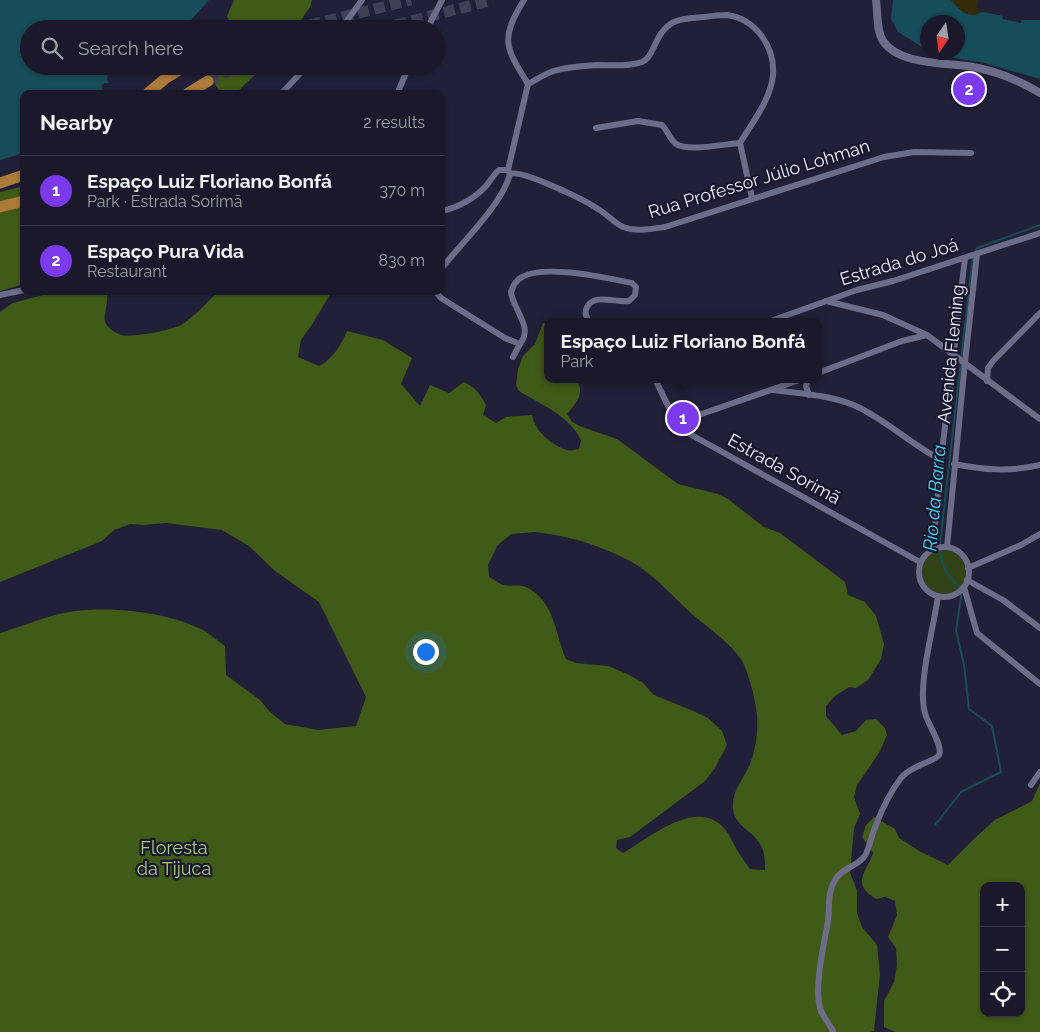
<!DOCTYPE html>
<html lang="en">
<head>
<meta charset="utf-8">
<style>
  body { margin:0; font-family:Raleway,sans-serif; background:#232132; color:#f1f3f6 }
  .controls { position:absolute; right:15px; bottom:15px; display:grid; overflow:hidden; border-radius:10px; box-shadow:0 1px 4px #0004 }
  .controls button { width:45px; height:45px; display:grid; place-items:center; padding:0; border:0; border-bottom:1px solid #383747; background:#1a182a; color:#f1f3f6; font:25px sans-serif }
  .compass { position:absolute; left:920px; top:15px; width:45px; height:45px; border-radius:50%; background:#1a182a; box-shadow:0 1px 4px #0004; rotate:193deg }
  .you { position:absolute; left:425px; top:651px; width:18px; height:18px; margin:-12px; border:4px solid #fff; border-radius:50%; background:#1a73e8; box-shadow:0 0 0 8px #1a73e833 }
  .badge { display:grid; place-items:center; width:32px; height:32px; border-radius:50%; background:#7c3aed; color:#fff; font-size:16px; font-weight:700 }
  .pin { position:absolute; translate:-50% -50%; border:2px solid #fff; box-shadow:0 1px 5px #0006 }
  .popup { position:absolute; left:544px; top:318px; width:278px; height:65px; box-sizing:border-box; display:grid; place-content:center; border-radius:10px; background:#1a182a; filter:drop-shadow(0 1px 4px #0005); font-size:16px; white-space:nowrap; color:#9fa0a8 }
  .popup b { font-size:19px; color:#f1f3f6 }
  .popup::after { content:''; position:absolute; left:50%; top:100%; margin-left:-10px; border:10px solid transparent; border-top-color:#1a182a }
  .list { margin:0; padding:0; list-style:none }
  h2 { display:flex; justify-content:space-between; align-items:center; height:65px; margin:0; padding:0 20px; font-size:21px }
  h2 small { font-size:16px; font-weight:400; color:#9fa0a8 }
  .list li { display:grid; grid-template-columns:32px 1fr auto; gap:15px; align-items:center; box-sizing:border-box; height:70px; padding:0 20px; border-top:1px solid #383747 }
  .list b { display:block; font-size:19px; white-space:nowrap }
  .list p { margin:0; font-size:16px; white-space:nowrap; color:#9fa0a8 }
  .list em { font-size:16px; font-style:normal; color:#9fa0a8 }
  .icon { flex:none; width:28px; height:28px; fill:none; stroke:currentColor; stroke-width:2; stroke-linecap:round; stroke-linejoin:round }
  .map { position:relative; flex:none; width:1040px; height:1032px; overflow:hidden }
  .search { position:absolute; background:#1a182a; box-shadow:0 1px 4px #0004; left:20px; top:20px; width:425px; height:55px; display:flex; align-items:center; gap:12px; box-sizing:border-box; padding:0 18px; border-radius:28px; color:#9fa0a8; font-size:19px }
  .panel { position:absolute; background:#1a182a; box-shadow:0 1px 4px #0004; left:20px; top:90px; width:425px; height:205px; border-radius:10px }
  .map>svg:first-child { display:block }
  .green { fill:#324417 }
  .forest { fill:#405a17; fill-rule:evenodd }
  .sand { fill:#332a09 }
  .water { fill:#174d58 }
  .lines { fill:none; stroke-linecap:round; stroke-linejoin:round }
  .stream { stroke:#174d58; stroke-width:2 }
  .trunk-tunnel { stroke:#403f56; stroke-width:11; stroke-dasharray:11 5.5; stroke-linecap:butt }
  .minor { stroke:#6d6d89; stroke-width:6 }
  .tertiary { stroke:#6d6d89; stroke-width:8 }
  .trunk { stroke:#ac7a39; stroke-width:11 }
  .labels { text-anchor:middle; stroke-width:4.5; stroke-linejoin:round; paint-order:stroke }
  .street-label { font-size:18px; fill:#ededfd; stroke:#19172d }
  .park-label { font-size:18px; fill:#a8d074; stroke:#19172d }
  .water-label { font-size:19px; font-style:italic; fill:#3dd3f0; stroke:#19172d }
</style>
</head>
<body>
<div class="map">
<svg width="1040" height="1032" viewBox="0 0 1040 1032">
  <rect width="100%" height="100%" fill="#222038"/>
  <circle class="green" cx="944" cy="572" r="22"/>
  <g class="forest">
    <polygon points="234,0 312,0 310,7 295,29 263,29 261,26 252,29 233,29 227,16"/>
    <polygon points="222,66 264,66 235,94 213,94 219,90 214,83 217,75"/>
    <polygon points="24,186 24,284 0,291 0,192"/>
    <path d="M57,291H107C109,303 102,317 106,324C108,328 117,334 122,335C131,338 172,330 181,325C195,316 207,303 218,291H332L313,323L301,340L298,357L319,366C333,359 341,345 347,331L383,340L412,358L401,384L420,406L430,385L449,393L464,382C475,387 480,394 486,405L483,415L496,423L506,417L532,415C535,431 551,445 567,450C570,451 575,450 579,449L581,440C570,416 540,404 519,391L516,385L518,369L523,356L535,344L543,323H548V379H576C586,393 576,403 567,414L572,422L582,427L617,439L678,484L718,494L728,499L764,527L780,533L845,582L848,595L865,602L876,616L884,644L881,659L868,680L856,688L849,687L835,696L826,706V716L842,735L856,731L866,720L876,719L885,728L887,735L879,753L857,785L854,797L860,814L854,828L850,873L857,890V913L862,927L877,945L880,974L874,1031L870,1032H0V633C19,627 39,619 59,614C98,604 167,611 203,630C210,634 218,641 225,646L226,675L260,700L270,712L285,724L318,730L356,726L366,697L319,602L275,571L249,546L222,530L166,523L144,525L130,524L114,530L102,541L0,582V312L13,303ZM534,532C570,536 596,544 628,560C652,572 672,596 692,614C706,626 733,645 742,661C749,674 756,701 757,716C758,733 756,748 750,764C743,780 731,792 733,809C735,825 750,830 758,841C765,850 765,860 765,870L750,869C746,863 741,857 737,850C732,842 730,834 723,827C694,798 649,839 623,853L616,848L617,840L630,837L705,781L715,768L727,745L722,731L708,718L691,710L654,695L642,682L627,674L608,666L576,663L566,659C555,634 555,601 526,587C518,584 510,587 503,585C498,583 493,579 489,577L488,565L497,546L511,534Z"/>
    <path d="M1040,783V1032H895L884,1027V1001L894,982L897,965L896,948L888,937L897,915L895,901L885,897L876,899C851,883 865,875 873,853L862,837L866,825L874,817L895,829L899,838L919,851L948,865L977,836L995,820L1032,801ZM984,886H1021V1013H984Z"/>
  </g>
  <path class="sand" d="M951,0H979L977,8L982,12C969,20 959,10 951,0Z"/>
  <g class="water">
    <polygon points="0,0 209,0 183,29 29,29 29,66 110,66 107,80 109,83 104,83 102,85 102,92 107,93 24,94 24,153 0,160"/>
    <path d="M893,0H951C959,10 969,20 982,12L1003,16L1002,19L1021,23V20H1040V79L981,62L947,57L932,53L958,52V22H928L927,50L898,32L891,19Z"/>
  </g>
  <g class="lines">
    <g class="stream">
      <polyline points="975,253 977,248 1040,225"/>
      <path d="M935,825L961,792L1001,772L992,726L969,709L964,665L956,630L962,591C946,573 941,569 940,543L973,257"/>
    </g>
    <g class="trunk-tunnel">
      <polyline points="294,29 411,0"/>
      <polyline points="380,29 492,0"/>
      <polyline points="208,81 239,66"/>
    </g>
    <g class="minor">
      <polyline points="341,29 362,0"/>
      <polyline points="427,29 442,0"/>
      <path d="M528,84C536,80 543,75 551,72C562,67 584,66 596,65C611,65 628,67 642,62C655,57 654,32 674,22C683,18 694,18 704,17C711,16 719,15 727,15C756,19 775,47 773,75C771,99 752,123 740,143L752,198"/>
      <polyline points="281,94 307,66"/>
      <polyline points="397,94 409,66"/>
      <path d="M596,128L638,121L662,125C667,130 670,139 676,144C688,152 725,144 740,143"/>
      <path d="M508,170L528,84C505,47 500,39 524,0"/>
      <path d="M510,174C521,169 585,200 598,209C607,214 614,223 623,227C636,232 651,229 665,227L884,157L914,152L971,153"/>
      <path d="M441,211C458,208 475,198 486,186C491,180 494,174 499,170H508L510,174C502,205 462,242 441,269"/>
      <path d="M435,291L441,298L505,338L520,344C534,327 513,310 511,292C513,286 516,280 522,277C545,264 606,278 632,283L636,287L635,295L629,301C617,303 594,293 587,307C584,313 586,317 590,322"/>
      <polyline points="0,295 24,290"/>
      <polyline points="826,301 883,315 927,335 1040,419"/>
      <polyline points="768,322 857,290 893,281 1040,233"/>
      <polyline points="513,357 520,344"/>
      <polyline points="818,373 902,341 927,335"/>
      <path d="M655,379C665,398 672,420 688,433L920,562"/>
      <polyline points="808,379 806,386 809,395"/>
      <polyline points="987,381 988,368 993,361 1040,313"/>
      <path d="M773,390C802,394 834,395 860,408C889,423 913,445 941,460"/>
      <polyline points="688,433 692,419 696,416 802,379"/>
      <path d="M954,464C984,470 1011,472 1040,465"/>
      <polyline points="947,547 965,362 977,254"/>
      <circle cx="944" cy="572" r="25"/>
      <polyline points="933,549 941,460 965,258"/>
      <polyline points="968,568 1021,545 1040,534"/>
      <polyline points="967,580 1003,600 1040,628"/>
      <polyline points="964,587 977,633 1040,684"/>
      <polyline points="1031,785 1040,772"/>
      <path d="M833,1031C830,1025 824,1018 821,1011C813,989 824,945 828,921C830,906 827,893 835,880C842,867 860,866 866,854C870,845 872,834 876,825C882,809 891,791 901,778C910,766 936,761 939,755C944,747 927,723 925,713C917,685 934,627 938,596"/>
    </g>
    <path class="tertiary" d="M876,0C878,13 876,30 883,41C900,66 947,62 973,67C996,71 1020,81 1040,93"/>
    <g class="trunk">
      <polyline points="147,94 166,78 185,66"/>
      <polyline points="187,94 208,81"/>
      <polyline points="0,183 24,175"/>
      <polyline points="0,207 24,201"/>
    </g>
  </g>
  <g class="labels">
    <g class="street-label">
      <text transform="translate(759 179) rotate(-17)" y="6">Rua Professor Júlio Lohman</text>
      <text transform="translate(899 262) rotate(-17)" y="6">Estrada do Joá</text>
      <text transform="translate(951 354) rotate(-84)" y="6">Avenida Fleming</text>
      <text transform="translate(784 469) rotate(29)" y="6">Estrada Sorimã</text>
    </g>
    <g class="park-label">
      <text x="174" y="854">Floresta<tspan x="174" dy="21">da Tijuca</tspan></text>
    </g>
    <g class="water-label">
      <text transform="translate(934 498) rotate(-85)" y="7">Rio da Barra</text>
    </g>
  </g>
</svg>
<div class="controls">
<button>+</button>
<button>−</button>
<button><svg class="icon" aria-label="locate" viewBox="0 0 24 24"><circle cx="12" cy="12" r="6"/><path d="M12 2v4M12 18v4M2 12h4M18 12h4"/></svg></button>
</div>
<svg class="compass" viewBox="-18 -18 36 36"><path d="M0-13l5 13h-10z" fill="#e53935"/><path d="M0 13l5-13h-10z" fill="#9fa0a8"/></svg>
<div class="you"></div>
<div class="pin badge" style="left:683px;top:418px">1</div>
<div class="popup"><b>Espaço Luiz Floriano Bonfá</b>Park</div>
<div class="pin badge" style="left:969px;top:89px">2</div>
<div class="search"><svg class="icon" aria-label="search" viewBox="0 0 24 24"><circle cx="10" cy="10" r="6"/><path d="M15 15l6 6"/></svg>Search here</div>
<section class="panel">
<h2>Nearby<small>2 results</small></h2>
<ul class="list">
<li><span class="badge">1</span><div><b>Espaço Luiz Floriano Bonfá</b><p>Park · Estrada Sorimã</p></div><em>370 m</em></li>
<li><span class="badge">2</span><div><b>Espaço Pura Vida</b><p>Restaurant</p></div><em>830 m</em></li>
</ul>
</section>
</div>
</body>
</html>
